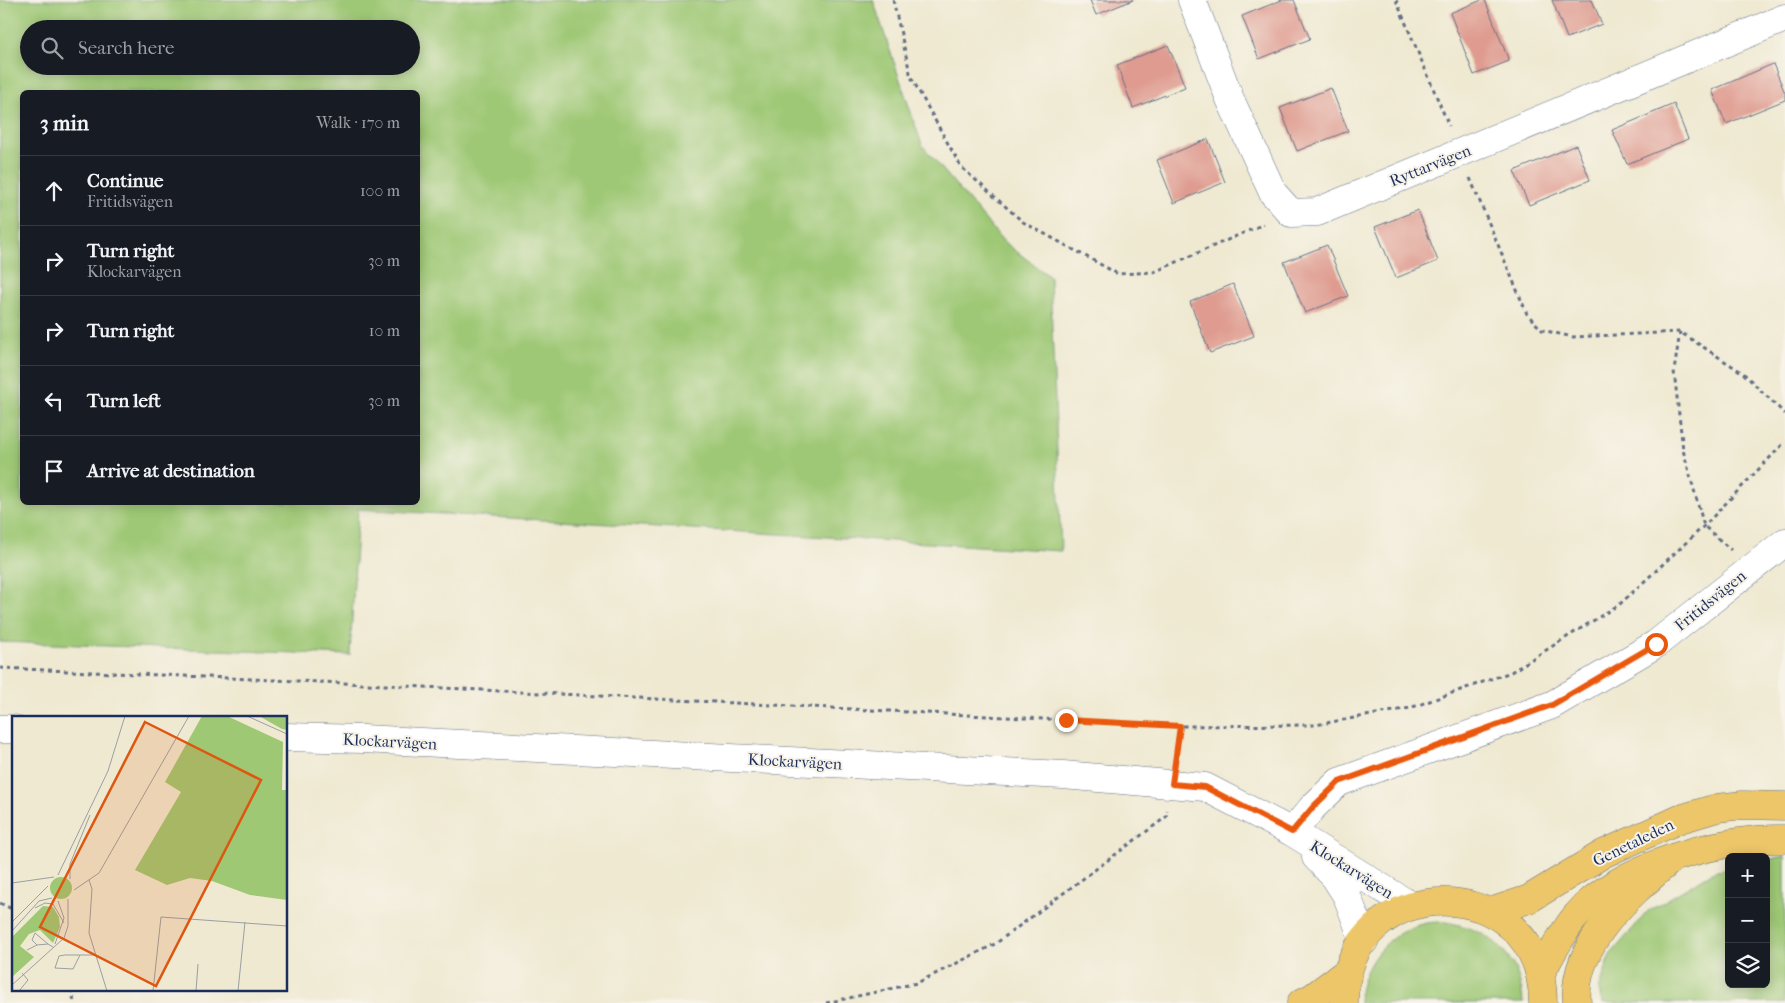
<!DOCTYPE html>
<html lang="en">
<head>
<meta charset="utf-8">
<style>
  body { margin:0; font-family:"IM FELL French Canon",serif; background:#20242c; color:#f1f3f6 }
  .controls { position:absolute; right:15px; bottom:15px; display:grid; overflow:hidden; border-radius:8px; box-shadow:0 2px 12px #0003 }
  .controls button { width:45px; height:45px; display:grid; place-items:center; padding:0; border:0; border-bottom:1px solid #363941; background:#171b24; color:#f1f3f6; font:25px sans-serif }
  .stop { position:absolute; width:15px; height:15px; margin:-11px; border:4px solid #ea580c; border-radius:50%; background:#fff }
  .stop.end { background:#ea580c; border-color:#fff; box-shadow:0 1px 5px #0008 }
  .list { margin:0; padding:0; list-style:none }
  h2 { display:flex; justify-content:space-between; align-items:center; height:65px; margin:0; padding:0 20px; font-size:21px }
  h2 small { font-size:16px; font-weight:400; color:#9ea1a6 }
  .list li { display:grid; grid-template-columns:32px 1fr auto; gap:15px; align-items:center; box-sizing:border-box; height:70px; padding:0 20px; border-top:1px solid #363941 }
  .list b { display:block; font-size:19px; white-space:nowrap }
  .list p { margin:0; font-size:16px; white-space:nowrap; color:#9ea1a6 }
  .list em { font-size:16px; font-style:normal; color:#9ea1a6 }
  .icon { flex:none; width:28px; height:28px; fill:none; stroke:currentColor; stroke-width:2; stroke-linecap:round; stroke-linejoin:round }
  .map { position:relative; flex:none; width:1785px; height:1003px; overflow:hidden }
  .search { position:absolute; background:#171b24; box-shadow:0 2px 12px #0003; left:20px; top:20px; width:400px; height:55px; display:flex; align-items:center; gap:12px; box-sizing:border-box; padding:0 18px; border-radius:28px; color:#9ea1a6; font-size:19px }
  .panel { position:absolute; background:#171b24; box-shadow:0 2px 12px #0003; left:20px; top:90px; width:400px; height:415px; border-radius:8px }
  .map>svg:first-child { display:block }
  .green { fill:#9ec874; stroke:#5c7c69; fill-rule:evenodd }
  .building { fill:#df9b90 }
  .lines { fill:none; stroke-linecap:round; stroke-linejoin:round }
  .minor-casing { stroke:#657086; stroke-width:29 }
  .major-casing { stroke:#657086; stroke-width:29 }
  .highway-casing { stroke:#657086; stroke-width:29 }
  .path { stroke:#657086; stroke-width:3; stroke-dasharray:4 4; stroke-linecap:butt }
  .minor { stroke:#fff; stroke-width:28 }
  .major { stroke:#ecc669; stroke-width:28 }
  .highway { stroke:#ecc669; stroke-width:28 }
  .route { stroke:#ea580c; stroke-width:6 }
  .labels { text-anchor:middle; stroke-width:4; stroke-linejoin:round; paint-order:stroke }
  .street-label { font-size:16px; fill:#1b2f5e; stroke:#f7f3e8 }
  .inset-road { fill:none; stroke:#9a9fa3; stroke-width:1 }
  .view { fill:#de5710; fill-opacity:0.15; stroke:#de5710; stroke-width:2.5 }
  .inset-edge { fill:none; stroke:#1b2f5e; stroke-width:2.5 }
</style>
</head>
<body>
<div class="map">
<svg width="1785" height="1003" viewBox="0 0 1785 1003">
  <rect width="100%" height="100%" fill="#f7f3e8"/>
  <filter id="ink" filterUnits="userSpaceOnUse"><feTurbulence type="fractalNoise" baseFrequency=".02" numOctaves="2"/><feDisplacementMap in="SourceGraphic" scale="10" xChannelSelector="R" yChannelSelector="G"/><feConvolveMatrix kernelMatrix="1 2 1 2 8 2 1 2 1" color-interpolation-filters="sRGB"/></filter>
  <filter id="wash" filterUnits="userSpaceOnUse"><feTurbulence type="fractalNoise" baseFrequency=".0096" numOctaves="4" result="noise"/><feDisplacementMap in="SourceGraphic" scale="20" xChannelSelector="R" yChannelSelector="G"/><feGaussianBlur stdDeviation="1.12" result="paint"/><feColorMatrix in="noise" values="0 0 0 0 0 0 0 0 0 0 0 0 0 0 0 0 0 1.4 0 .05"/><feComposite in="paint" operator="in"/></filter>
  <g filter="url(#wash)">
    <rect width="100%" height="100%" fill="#efe9d1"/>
    <g class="green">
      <path d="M0,0H873L922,145L1004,242L1050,277L1061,551L358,509L350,655L0,642ZM29,29H411V66H29ZM22,92H418V502H22Z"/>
      <polygon points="1785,856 1785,1003 1602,1003 1599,990 1610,955 1648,911 1717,870 1729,868 1729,984 1766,984 1766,860"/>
      <path d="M1445,922C1491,929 1520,955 1523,1003H1359C1360,965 1388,931 1426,923C1432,922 1439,922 1445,922Z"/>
    </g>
    <g id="blocks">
      <g class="building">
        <polygon points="1090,0 1133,0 1096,15"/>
        <polygon points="1282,0 1294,0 1310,39 1259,59 1242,16"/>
        <polygon points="1482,0 1485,0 1509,61 1474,75 1450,13"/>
        <polygon points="1552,0 1592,0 1602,24 1567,38"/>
        <polygon points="1168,45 1185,87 1133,108 1117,65"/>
        <polygon points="1773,64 1785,93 1785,100 1726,124 1712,90"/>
        <polygon points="1331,88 1348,131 1297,151 1280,108"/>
        <polygon points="1674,104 1688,139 1627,164 1612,130"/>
        <polygon points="1208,139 1225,182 1174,203 1157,160"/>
        <polygon points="1576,145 1590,180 1529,205 1514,171"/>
        <polygon points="1418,210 1438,261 1396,278 1375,227"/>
        <polygon points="1327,245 1348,296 1305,313 1284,262"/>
        <polygon points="1233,284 1254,336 1210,353 1190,302"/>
      </g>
    </g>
  </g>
  <g filter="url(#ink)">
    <use href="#blocks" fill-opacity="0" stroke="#657086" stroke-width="1"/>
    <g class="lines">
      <g class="minor-casing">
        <g id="minor">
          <polyline points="1192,0 1230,99 1273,193 1291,213 1317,212 1785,18"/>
          <polyline points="0,729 14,729"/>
          <polyline points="286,737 363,739 1063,775 1205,787 1292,832 1411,906"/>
          <polyline points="1292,832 1313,807 1339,782 1552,705 1656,644 1785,542"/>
          <polyline points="1316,857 1335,877 1347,896 1364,941"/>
        </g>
      </g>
      <g class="major-casing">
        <g id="major">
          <polyline points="1490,912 1529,899 1603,854 1680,819 1717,808 1743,805 1785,806"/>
          <path d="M1540,975C1551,955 1561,934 1576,916C1618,866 1721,837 1785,839"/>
          <polyline points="1301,1003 1313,997 1348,971"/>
          <path d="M1344,1003C1345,867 1543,869 1543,1003"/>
        </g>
      </g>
      <g class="highway-casing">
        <path id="highway" d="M1577,1003C1571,943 1632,893 1673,858"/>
      </g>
      <g class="path">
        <polyline points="893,0 911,77 961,167 1023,222 1118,274 1154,272 1264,224"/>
        <polyline points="1396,0 1449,126"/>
        <polyline points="1470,178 1527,314 1542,330 1573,337 1680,332 1743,373 1785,414"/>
        <polyline points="1680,332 1674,371 1683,450 1704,526 1731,550"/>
        <polyline points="0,668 366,684 1180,726 1315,725 1410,708 1511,672 1620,604 1704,526 1785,442"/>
        <polyline points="1176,757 1180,726"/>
        <polyline points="0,903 14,910"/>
        <polyline points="72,989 74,1003"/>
        <polyline points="826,1003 917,983 995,944 1166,817 1167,810"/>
      </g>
      <use href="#minor" class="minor"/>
      <use href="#major" class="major"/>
      <use href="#highway" class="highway"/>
    </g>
  </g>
  <g class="lines" filter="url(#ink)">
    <polyline class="route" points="1066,720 1180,726 1172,784 1205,787 1292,832 1313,807 1339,782 1552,705 1656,644"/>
  </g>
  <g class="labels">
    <g class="street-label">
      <text transform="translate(1430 165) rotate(-22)" y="6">Ryttarvägen</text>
      <text transform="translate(1710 600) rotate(-39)" y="6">Fritidsvägen</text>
      <text transform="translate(390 741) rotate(3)" y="6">Klockarvägen</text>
      <text transform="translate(795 761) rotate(3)" y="6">Klockarvägen</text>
      <text transform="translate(1633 842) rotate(-26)" y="6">Genetaleden</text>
      <text transform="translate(1352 869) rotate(32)" y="6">Klockarvägen</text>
    </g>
  </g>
  <g transform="translate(12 716)">
    <rect width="275" height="275" fill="#efe9d1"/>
    <path d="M190,0H215L271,26L270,74H275V184L238,179L200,165L178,162L155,169L123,154L169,76L153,66ZM247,0H275V14L270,13ZM38 172a11 11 0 1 1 22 0a11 11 0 1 1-22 0ZM31,190L41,191L47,201L48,211L41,227L28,214L17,218L8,230L22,241L0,261V221Z" fill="#9ec874"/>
    <path class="inset-road" d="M235,0L275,18M46,159L96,55L113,0M58,163V148L78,99M77,164L80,173L77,217L95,275M0,167L42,161M62,174L87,157L177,0M23,192L33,187L41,188L52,207M0,206L36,170M0,215L27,185L40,182M43,228L52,202L46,185M25,229L20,224L23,217L36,228M15,234L25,229L36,228L41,231M68,239L61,253L43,252L47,240L53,239H82M0,269L52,222L56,210V183M7,275L16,264L10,257M141,275L149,201L275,210M184,275L186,248M226,275L233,206"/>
    <path class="view" d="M133,6L249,64L144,270L28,211Z"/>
    <rect width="275" height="275" class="inset-edge"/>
  </g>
</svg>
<div class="controls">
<button>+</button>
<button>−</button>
<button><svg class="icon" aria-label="layers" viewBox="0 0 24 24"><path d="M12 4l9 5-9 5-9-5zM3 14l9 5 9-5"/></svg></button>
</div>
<div class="stop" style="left:1656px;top:644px"></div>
<div class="stop end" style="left:1066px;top:720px"></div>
<div class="search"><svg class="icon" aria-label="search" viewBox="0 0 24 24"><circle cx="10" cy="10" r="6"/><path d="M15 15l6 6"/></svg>Search here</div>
<section class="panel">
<h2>3 min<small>Walk · 170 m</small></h2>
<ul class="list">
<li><svg class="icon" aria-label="ahead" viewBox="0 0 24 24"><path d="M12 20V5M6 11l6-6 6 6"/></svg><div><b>Continue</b><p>Fritidsvägen</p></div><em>100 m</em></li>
<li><svg class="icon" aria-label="right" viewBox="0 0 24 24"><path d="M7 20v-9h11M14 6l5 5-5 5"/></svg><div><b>Turn right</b><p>Klockarvägen</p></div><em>30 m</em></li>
<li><svg class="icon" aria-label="right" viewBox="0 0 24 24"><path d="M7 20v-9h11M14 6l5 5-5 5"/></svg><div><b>Turn right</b></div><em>10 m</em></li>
<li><svg class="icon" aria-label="left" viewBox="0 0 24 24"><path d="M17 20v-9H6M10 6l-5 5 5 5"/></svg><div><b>Turn left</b></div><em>30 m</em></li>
<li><svg class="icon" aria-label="arrive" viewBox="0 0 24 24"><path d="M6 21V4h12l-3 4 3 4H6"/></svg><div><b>Arrive at destination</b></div></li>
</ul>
</section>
</div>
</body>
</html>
